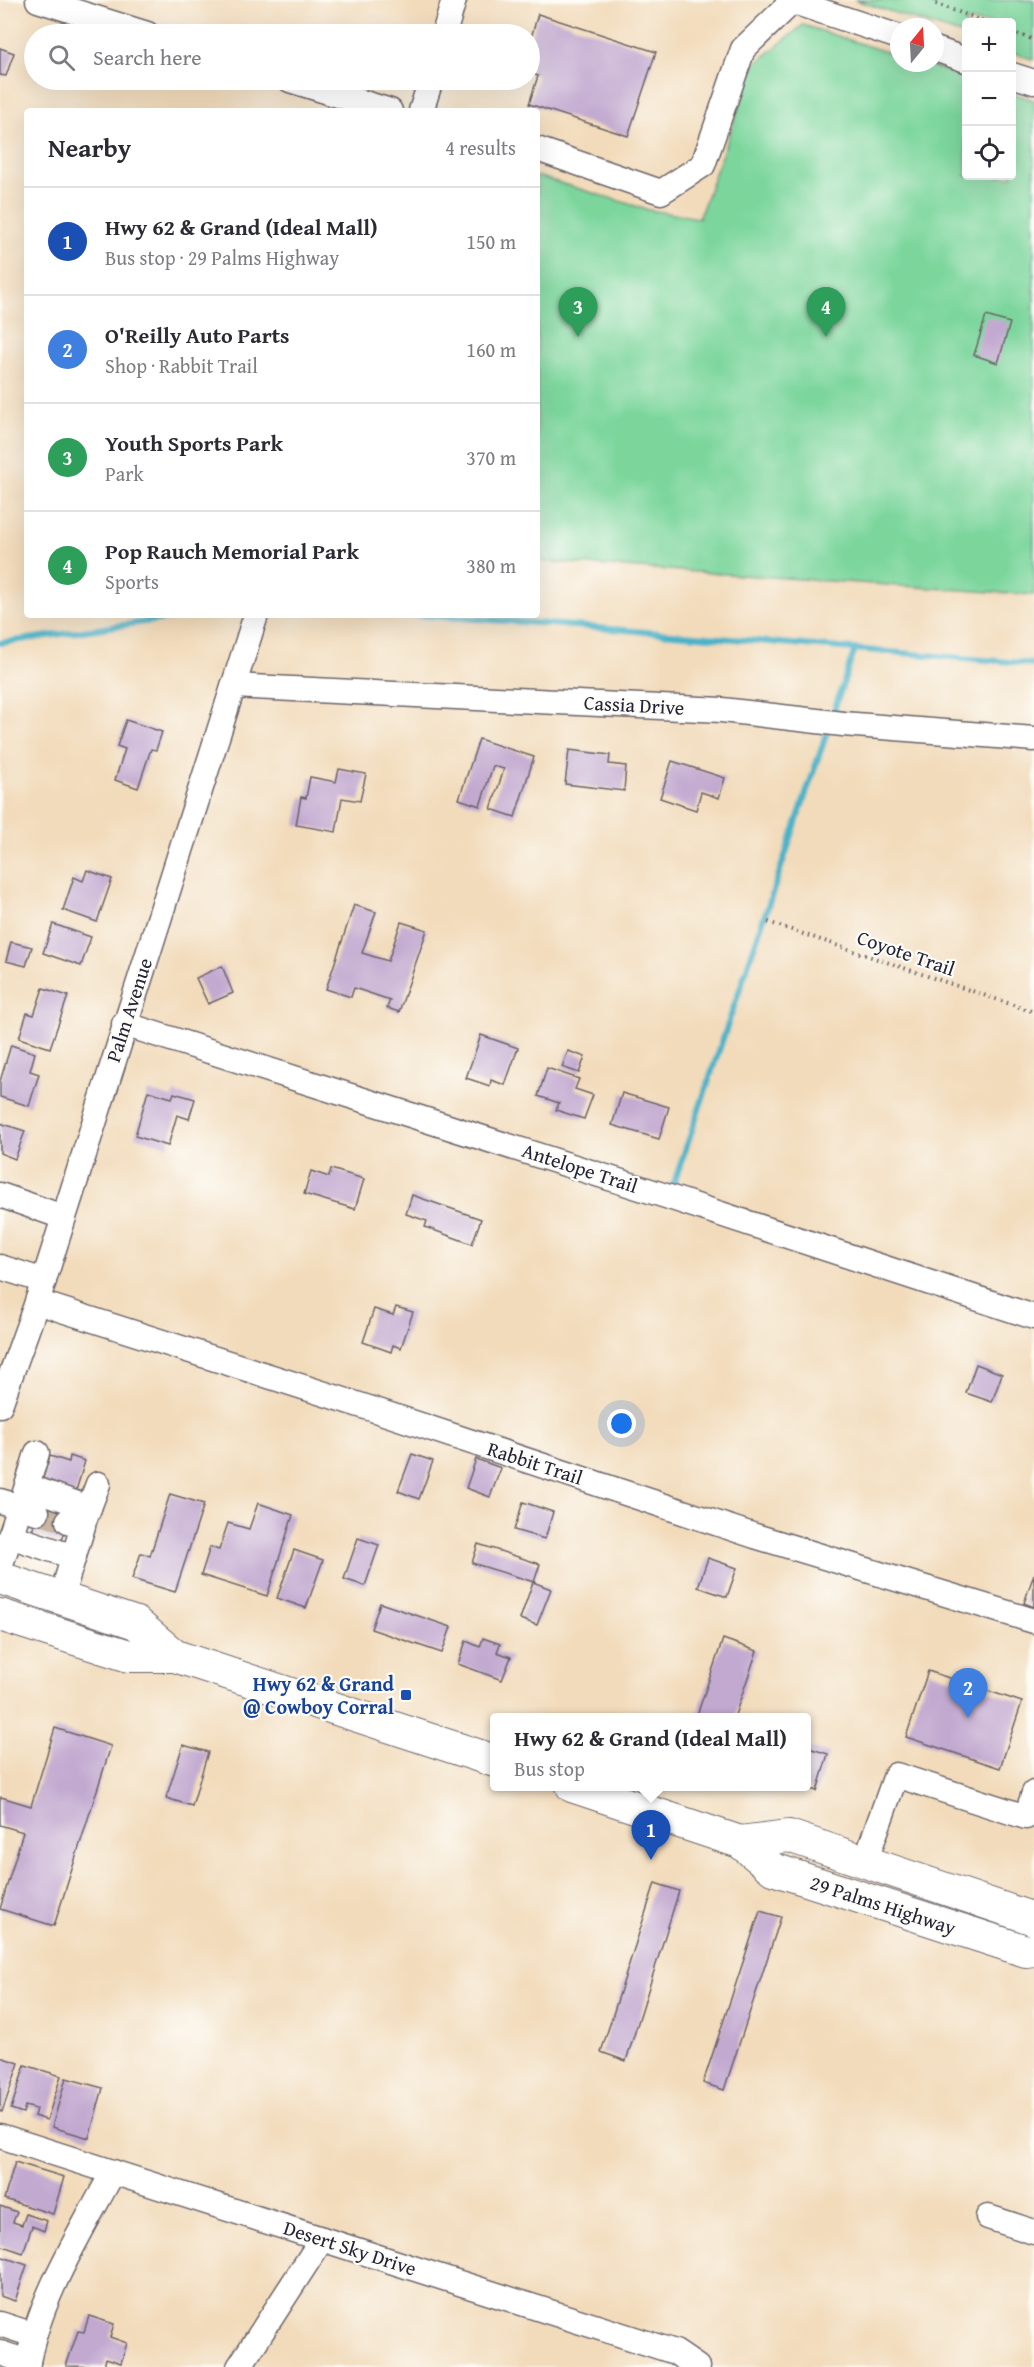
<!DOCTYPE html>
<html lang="en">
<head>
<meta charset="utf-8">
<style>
  body { margin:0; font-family:"Gentium Book Plus",serif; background:#f2f2f3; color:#2b2b33 }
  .controls { position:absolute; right:18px; top:18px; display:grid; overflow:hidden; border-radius:6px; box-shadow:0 6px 24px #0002 }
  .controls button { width:54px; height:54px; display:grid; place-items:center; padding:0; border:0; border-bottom:2px solid #e1e1e2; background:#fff; color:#2b2b33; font:30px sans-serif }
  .compass { position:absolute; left:890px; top:18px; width:54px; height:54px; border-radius:50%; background:#fff; box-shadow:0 6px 24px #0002; rotate:18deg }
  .you { position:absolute; left:622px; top:1424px; width:21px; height:21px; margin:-15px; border:4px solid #fff; border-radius:50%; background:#1a73e8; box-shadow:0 0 0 9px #1a73e833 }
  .badge { display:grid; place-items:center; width:39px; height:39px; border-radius:50%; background:#b5179e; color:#fff; font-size:20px; font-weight:700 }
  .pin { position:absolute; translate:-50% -50px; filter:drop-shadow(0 2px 3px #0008) }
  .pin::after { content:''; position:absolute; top:32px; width:21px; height:18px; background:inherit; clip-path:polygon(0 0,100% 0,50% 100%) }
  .popup { position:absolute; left:490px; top:1713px; width:321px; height:78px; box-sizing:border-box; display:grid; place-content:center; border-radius:6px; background:#fff; filter:drop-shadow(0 2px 4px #0005); font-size:20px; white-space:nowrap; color:#7c7c81 }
  .popup b { font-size:22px; color:#2b2b33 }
  .popup::after { content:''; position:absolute; left:50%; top:100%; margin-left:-12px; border:12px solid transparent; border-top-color:#fff }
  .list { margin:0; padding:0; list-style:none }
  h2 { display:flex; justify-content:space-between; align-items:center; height:78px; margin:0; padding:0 24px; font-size:26px }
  h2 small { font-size:20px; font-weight:400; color:#7c7c81 }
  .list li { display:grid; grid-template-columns:39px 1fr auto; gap:18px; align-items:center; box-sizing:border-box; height:108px; padding:0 24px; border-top:2px solid #e1e1e2 }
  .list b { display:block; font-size:22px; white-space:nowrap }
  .list p { margin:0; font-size:20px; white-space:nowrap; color:#7c7c81 }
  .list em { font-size:20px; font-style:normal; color:#7c7c81 }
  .icon { flex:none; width:33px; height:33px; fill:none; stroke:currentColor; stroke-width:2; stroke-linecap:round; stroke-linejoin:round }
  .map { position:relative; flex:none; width:1034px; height:2367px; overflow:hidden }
  .search { position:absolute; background:#fff; box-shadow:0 6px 24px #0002; left:24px; top:24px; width:516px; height:66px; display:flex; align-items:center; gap:15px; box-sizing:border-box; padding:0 21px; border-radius:33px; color:#7c7c81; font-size:22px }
  .panel { position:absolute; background:#fff; box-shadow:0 6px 24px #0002; left:24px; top:108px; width:516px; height:510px; border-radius:6px }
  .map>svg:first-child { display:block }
  .green { fill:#7cd69c; stroke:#4f7c6c; stroke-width:1.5 }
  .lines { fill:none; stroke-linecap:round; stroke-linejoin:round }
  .stream { stroke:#4ab2c8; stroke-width:6 }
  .building { fill:#c2a9d0 }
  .minor-tunnel { stroke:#c8b6a1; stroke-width:24; stroke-dasharray:24 12; stroke-linecap:butt }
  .minor-casing { stroke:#6b6368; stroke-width:27 }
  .major-casing { stroke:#6b6368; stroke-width:34 }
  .path { stroke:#6b6368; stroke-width:4; stroke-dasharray:1.5 4.5; stroke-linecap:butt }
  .minor { stroke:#fff; stroke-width:24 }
  .major { stroke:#fff; stroke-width:32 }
  .transit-dot { fill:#1a4fb4; stroke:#fdfcf7; stroke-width:2 }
  .labels { text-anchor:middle; stroke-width:4.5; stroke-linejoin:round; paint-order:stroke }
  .street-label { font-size:20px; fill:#22223b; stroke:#fdfcf7 }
  .transit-label { font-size:20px; font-weight:bold; fill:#164399; stroke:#fdfcf7; text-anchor:end }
</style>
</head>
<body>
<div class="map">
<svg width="1034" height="2367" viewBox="0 0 1034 2367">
  <rect width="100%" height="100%" fill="#fdfcf7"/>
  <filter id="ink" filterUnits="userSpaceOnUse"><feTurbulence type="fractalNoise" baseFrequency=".0167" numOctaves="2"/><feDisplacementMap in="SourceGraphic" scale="12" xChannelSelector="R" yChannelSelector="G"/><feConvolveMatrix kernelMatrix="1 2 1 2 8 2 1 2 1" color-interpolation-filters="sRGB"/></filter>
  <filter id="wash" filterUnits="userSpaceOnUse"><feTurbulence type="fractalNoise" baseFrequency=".008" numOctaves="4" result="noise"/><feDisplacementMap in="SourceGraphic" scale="24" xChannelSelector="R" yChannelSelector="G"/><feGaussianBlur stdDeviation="1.35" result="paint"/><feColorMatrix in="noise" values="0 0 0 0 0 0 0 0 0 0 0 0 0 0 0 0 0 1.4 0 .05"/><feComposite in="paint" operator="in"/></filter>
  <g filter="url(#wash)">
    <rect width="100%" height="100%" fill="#f2dbbb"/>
    <g class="green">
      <polygon points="855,0 1034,0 1034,60 1012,52 1012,22 966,22 966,36"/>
      <polygon points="803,25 899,56 899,63 921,63 966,78 966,176 1012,176 1012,93 1034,100 1034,595 537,561 537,176 649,210 699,218 755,64"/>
    </g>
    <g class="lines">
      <g class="stream">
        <polyline points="417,615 551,624 1034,664"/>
        <polyline points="0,643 192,615"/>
        <polyline points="832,716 855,649"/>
        <polyline points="673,1186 828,729"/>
      </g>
    </g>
    <g id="blocks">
      <g class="building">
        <polygon points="538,14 656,52 628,136 529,104 538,76 530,73 530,41"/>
        <polygon points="0,48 14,53 6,76 0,75"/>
        <polygon points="986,316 1010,323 998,363 974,355"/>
        <polygon points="126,720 162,732 156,750 151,749 138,788 115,780 125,749 117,746"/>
        <polygon points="479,739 534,757 515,817 491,809 504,769 493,766 480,806 459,799"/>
        <polygon points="569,750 610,755 609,764 626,766 624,791 565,784"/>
        <polygon points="672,761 725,778 719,798 701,792 696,810 660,798"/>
        <polygon points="339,769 366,774 360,801 342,798 336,832 296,825 301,797 306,798 310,777 336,782"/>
        <polygon points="87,870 112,879 97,922 63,910 74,877 83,881"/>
        <polygon points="354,905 376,912 362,953 388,961 401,922 427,930 399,1012 387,1008 390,1000 354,988 351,997 326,989"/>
        <polygon points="53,924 91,937 81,966 43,953"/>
        <polygon points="11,942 32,947 26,966 6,961"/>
        <polygon points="222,966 233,993 208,1004 196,978"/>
        <polygon points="43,988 68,996 50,1048 19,1038 27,1013 34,1015"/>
        <polygon points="481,1035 518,1048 505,1085 491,1080 490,1086 466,1078"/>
        <polygon points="11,1045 35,1053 30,1071 39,1074 29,1106 0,1097 0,1081"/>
        <polygon points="568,1051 585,1057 579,1073 562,1067"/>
        <polygon points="547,1068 579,1079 575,1089 593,1095 584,1119 556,1110 559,1103 538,1096"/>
        <polygon points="148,1091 172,1098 174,1093 195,1099 189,1119 177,1115 168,1146 135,1136"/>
        <polygon points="622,1093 669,1107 659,1139 612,1125"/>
        <polygon points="0,1123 25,1131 15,1159 0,1153"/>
        <polygon points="331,1169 364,1179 355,1209 304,1194 311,1171 329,1177"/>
        <polygon points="412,1195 481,1219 472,1244 425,1227 427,1221 406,1214"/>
        <polygon points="396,1307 413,1312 401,1348 393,1345 391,1352 363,1342 374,1309 393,1315"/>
        <polygon points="976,1364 1002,1374 992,1402 966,1393"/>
        <polygon points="412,1454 433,1461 419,1499 398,1491"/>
        <polygon points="50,1456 69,1462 70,1456 85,1461 75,1494 41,1484"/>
        <polygon points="476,1459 501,1468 490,1497 466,1488"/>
        <polygon points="170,1494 204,1504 175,1592 132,1579 141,1553 150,1556"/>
        <polygon points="43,1495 73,1504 61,1544 31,1535"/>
        <polygon points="523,1502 553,1512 545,1539 514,1530"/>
        <polygon points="258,1503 293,1515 267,1596 201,1575 210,1547 219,1550 228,1523 249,1529"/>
        <polygon points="358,1538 379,1545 365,1586 344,1579"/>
        <polygon points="478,1544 540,1564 534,1582 472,1563"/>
        <polygon points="294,1550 323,1560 306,1608 277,1598"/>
        <polygon points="708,1558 737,1568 727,1597 698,1587"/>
        <polygon points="1034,1574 1034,1607 1024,1603"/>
        <polygon points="533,1582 551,1589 537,1625 520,1619"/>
        <polygon points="380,1603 451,1627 442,1653 371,1629"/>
        <polygon points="483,1638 500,1644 497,1652 511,1657 502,1680 458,1664 466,1641 480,1647"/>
        <polygon points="723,1639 757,1651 734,1718 696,1718"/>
        <polygon points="928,1671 1022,1702 1000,1768 906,1737"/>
        <polygon points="55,1728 111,1746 54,1926 0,1909 23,1832 0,1825 0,1800 1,1797 31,1806"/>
        <polygon points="183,1745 208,1752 192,1806 166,1798"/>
        <polygon points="809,1748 828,1754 817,1791 807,1788"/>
        <polygon points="655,1883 679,1891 626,2061 601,2052"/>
        <polygon points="760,1911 781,1917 724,2090 703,2083"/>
        <polygon points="0,2057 19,2063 2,2112 0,2111"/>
        <polygon points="25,2065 61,2076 47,2120 34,2116 36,2109 25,2106 23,2113 11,2109"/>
        <polygon points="66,2078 103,2088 89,2138 52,2127"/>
        <polygon points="15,2162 64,2177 53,2214 4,2199"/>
        <polygon points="0,2206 17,2212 13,2222 22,2225 26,2214 47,2221 44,2231 32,2226 23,2253 0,2245"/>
        <polygon points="0,2256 27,2265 15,2301 0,2296"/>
        <polygon points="89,2316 114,2324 110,2337 127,2343 121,2363 106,2358 104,2367 66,2366 78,2331 84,2332"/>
      </g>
    </g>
  </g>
  <g filter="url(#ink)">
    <use href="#blocks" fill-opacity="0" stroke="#6b6368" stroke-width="1.5"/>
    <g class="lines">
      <polyline class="minor-tunnel" points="37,1512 68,1521"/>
      <g class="minor-casing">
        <g id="minor">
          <polyline points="38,0 147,34"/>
          <polyline points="788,0 899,37"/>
          <polyline points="444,34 454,0"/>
          <polyline points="935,49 966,60"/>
          <polyline points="1012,75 1034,82"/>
          <polyline points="290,80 390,111"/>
          <polyline points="421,111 431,80"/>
          <polyline points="537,149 661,192 703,165 743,49 792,2"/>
          <polyline points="233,686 722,710 843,724 1034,739"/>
          <polyline points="124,1024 669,1197 1034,1317"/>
          <polyline points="0,1195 63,1217"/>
          <polyline points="0,1267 44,1281"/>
          <polyline points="37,1302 372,1409 755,1536 1034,1621"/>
          <polyline points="0,1405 37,1302 256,615"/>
          <polyline points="27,1486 37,1453"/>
          <polyline points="0,1501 20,1507 0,1567"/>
          <polyline points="37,1512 20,1507 27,1486 89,1508"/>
          <polyline points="84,1521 98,1484"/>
          <polyline points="10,1536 74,1557"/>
          <polyline points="61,1598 83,1526 68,1521"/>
          <polyline points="865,1862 896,1775 1026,1817 1034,1793"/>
          <polyline points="0,2136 675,2352 697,2367"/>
          <polyline points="988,2217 1034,2232"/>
          <polyline points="0,2324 34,2335"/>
          <polyline points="0,2353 28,2362"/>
          <path d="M27,2367C39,2297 80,2234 113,2172"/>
          <polyline points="239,2367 322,2239"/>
        </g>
      </g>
      <g class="major-casing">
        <g id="major">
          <polyline points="0,1578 136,1623 175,1656"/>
          <polyline points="0,1615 129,1656 175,1656 495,1761"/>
          <polyline points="572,1786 740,1842 773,1869 1026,1951 1034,1950"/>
          <polyline points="740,1842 789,1836 1034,1919"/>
        </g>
      </g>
      <g class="path">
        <polyline points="934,0 933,3 987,22"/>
        <polyline points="1012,32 1034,40"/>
        <polyline points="768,922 1034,1012"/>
      </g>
      <use href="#minor" class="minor"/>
      <use href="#major" class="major"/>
    </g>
  </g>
  <rect class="transit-dot" x="400" y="1689" width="12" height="12" rx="3"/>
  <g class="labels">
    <g class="street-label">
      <text transform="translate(634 705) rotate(3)" y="7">Cassia Drive</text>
      <text transform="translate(906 953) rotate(19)" y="7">Coyote Trail</text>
      <text transform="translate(129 1010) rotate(-72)" y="7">Palm Avenue</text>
      <text transform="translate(580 1168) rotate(18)" y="7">Antelope Trail</text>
      <text transform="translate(535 1463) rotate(18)" y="7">Rabbit Trail</text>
      <text transform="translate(883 1905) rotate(18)" y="7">29 Palms Highway</text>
      <text transform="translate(350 2248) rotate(18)" y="7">Desert Sky Drive</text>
    </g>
    <g class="transit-label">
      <text x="394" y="1691">Hwy 62 &amp; Grand<tspan x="394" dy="23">@ Cowboy Corral</tspan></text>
    </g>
  </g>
</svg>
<div class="controls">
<button>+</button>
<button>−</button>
<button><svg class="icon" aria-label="locate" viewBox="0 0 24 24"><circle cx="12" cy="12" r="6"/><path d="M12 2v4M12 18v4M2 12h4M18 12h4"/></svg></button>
</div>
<svg class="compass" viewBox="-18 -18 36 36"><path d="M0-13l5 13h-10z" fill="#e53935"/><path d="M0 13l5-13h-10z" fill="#7c7c81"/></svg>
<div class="you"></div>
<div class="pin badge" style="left:651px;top:1860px;background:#1a4fb4">1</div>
<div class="popup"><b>Hwy 62 &amp; Grand (Ideal Mall)</b>Bus stop</div>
<div class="pin badge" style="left:968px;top:1718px;background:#3f7fe0">2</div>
<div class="pin badge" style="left:578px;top:337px;background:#2e9e5b">3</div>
<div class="pin badge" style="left:826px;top:337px;background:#2e9e5b">4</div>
<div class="search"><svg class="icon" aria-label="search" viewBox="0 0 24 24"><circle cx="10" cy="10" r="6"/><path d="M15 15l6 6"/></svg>Search here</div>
<section class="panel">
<h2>Nearby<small>4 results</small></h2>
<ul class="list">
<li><span class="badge" style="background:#1a4fb4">1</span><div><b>Hwy 62 &amp; Grand (Ideal Mall)</b><p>Bus stop · 29 Palms Highway</p></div><em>150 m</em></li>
<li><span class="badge" style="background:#3f7fe0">2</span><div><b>O'Reilly Auto Parts</b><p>Shop · Rabbit Trail</p></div><em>160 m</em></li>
<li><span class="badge" style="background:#2e9e5b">3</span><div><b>Youth Sports Park</b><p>Park</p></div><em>370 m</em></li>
<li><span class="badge" style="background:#2e9e5b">4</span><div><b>Pop Rauch Memorial Park</b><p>Sports</p></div><em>380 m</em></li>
</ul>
</section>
</div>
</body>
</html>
